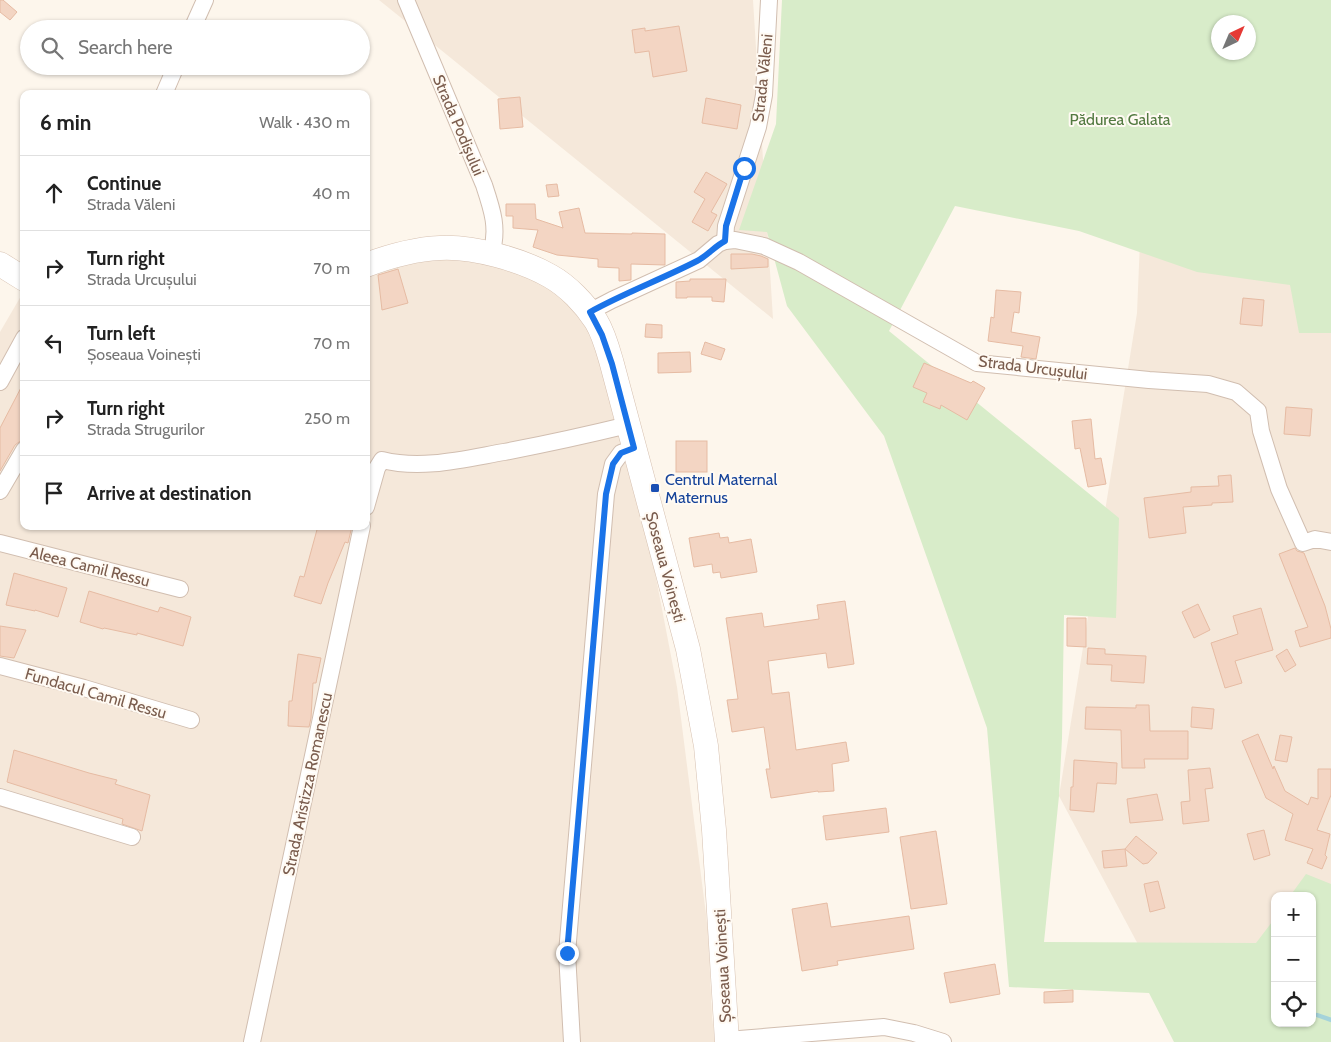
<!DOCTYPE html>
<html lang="en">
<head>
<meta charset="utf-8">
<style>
  body { margin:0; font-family:Cabin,sans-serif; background:#f6f6f6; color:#222 }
  .controls { position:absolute; right:15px; bottom:15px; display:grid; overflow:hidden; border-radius:10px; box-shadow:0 1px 4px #0004 }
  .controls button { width:45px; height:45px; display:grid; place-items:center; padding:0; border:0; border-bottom:1px solid #e0e0e0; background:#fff; color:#222; font:25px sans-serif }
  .compass { position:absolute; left:1211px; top:15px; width:45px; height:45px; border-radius:50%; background:#fff; box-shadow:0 1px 4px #0004; rotate:44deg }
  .stop { position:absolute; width:15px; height:15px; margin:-11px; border:4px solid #1a73e8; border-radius:50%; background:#fff }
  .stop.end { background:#1a73e8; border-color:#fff; box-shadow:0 1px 5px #0008 }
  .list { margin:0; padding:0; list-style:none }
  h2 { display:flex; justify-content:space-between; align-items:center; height:65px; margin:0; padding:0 20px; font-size:21px }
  h2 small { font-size:16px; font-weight:400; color:#767676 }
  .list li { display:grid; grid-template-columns:32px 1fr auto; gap:15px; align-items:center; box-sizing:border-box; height:75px; padding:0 20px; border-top:1px solid #e0e0e0 }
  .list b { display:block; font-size:19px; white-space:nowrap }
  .list p { margin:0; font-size:16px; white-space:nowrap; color:#767676 }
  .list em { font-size:16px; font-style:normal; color:#767676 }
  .icon { flex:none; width:28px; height:28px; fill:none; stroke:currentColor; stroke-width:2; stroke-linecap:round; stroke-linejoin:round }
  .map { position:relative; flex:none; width:1331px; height:1042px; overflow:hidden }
  .search { position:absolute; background:#fff; box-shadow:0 1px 4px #0004; left:20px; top:20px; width:350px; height:55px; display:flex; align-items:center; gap:12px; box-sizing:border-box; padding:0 18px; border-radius:28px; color:#767676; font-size:19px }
  .panel { position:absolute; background:#fff; box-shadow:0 1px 4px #0004; left:20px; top:90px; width:350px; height:440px; border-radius:10px }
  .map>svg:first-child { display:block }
  .residential { fill:#f5e8da; fill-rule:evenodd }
  .green { fill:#d8ecc9; fill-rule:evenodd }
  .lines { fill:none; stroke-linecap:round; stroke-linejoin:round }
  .stream { stroke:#a5d3da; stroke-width:4.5 }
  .building { fill:#f3d5c3; stroke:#e6bba3 }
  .minor-casing { stroke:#d1beb0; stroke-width:18 }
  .secondary-casing { stroke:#d6c0b0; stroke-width:25 }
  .minor { stroke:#fff; stroke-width:16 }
  .secondary { stroke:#fff; stroke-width:24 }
  .route { stroke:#1a73e8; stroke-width:6 }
  .transit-dot { fill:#1a4fb4; stroke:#fffaf3; stroke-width:2 }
  .labels { text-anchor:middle; stroke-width:4; stroke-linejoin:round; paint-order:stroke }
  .street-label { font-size:16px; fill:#7a5c4d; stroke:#fffaf3 }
  .park-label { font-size:16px; fill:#537a41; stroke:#fffaf3 }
  .transit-label { font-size:16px; fill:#164399; stroke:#fffaf3; text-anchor:start }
</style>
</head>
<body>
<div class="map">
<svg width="1331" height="1042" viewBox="0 0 1331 1042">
  <rect width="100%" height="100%" fill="#fdf6ec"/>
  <g class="residential">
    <polygon points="379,0 753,0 773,319 441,50"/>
    <path d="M1150,0H1331V1042H1190L1059,796L1137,313ZM1218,22H1248V52H1218ZM1275,896H1312V1023H1275Z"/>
    <polygon points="452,256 510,267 559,294 594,335 641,500 677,687 708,930 712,1016 715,1042 0,1042 0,332 21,296 24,297 24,526 366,526 366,273"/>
  </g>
  <path class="green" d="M782,0H1331V333H1299L1290,285L1197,272L1079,231L955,206L889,331L1119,518L1116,618L1064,615L1062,738L1059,796L1044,942L1256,943L1275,918V1023H1312V896H1290L1306,874L1331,884V1042H1174L1149,993L1009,987L987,728L884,436L787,306L767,232L739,230L776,124ZM1218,22H1248V52H1218Z"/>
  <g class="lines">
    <polyline class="stream" points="1317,1015 1331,1020"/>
  </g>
  <g class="building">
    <polygon points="0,0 3,0 17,12 10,20 0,12"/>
    <polygon points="679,26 687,71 653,77 649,51 635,53 632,30 645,28 645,31"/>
    <polygon points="520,97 523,127 500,129 498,99"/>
    <polygon points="706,98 741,105 737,129 702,123"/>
    <polygon points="706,172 727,184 711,212 717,215 708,231 692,222 705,199 694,192"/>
    <polygon points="557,184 559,196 548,197 546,185"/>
    <polygon points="506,204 535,204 536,219 563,228 559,212 579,208 585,233 632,234 632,233 665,234 665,265 631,264 631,280 619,281 619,268 598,267 598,259 557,255 533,247 538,230 513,228 513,216 506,216"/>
    <polygon points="731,254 752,254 761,256 768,259 768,267 731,269"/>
    <polygon points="398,269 408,303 382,310 378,275"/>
    <polygon points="690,279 726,279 724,302 712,301 712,297 687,297 687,298 676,298 676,282 690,281"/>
    <polygon points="996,290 1021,292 1019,313 1014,312 1011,332 1040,337 1036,359 1021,357 1023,346 988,341 991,317 994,318"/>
    <polygon points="1243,298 1264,300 1262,326 1240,324"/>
    <polygon points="646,324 662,325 662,338 645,337"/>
    <polygon points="705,342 725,349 721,360 701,354"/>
    <polygon points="690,352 691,372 658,373 658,353"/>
    <polygon points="924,363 971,383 973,381 985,388 967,420 941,405 940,409 923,402 927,393 913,387"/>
    <polygon points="24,382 24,440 19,442 15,445 0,471 0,428"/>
    <polygon points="1286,407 1312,409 1310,436 1284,434"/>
    <polygon points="1091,419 1095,459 1101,458 1106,484 1088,487 1080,448 1075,449 1072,421"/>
    <rect x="676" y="441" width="31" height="31"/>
    <polygon points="1231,475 1233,502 1212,503 1212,505 1183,507 1186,533 1149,538 1144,498 1191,492 1191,487 1219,486 1218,476"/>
    <polygon points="318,526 352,526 348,543 345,542 328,583 321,604 294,596 300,576 304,577"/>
    <polygon points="719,533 720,538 728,537 729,543 751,539 757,572 721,578 720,572 713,573 712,564 694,567 689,538"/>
    <polygon points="1295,548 1297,551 1304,553 1325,606 1331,629 1331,638 1300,647 1295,631 1308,627 1279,554"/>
    <polygon points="14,573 67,588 58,617 35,610 35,611 6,605"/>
    <polygon points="89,591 158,612 160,607 191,617 183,646 137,633 137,635 104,628 103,629 80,622"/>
    <polygon points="845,601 854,664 828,668 826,653 768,661 772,694 789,692 796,750 846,742 849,761 832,764 834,791 818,792 818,791 771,798 766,769 770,769 764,727 732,732 727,700 738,699 726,618 762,613 764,627 819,619 817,605"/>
    <polygon points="1198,604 1210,630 1194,638 1182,612"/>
    <polygon points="1261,608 1273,650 1235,661 1242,683 1225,688 1211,643 1238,634 1233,616"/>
    <polygon points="1067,618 1086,618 1086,647 1067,646"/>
    <polygon points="0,626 26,630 14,658 0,656"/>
    <polygon points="1088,648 1105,649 1105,654 1146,656 1144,683 1111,681 1112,665 1087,664"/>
    <polygon points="1287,649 1296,665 1285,672 1276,656"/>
    <polygon points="298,654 321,658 316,683 313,683 311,718 309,727 288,726 289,701 292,701"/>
    <polygon points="1136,705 1149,705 1150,731 1188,731 1188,759 1144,759 1145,768 1122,768 1121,730 1085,729 1086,707 1136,708"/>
    <polygon points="1192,707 1214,709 1212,729 1191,727"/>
    <polygon points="1258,734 1273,769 1274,766 1285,791 1308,805 1311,797 1318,799 1318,769 1331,769 1331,795 1317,830 1330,834 1325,855 1327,857 1322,869 1307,863 1313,849 1285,840 1293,814 1266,798 1242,741"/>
    <polygon points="1280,735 1292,737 1287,762 1275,760"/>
    <polygon points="14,750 89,773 117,780 115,784 150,795 142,831 122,824 123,819 7,782"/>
    <polygon points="1074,760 1117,763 1116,784 1097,783 1094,812 1070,810 1071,787 1073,787"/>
    <polygon points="1210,768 1213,788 1205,789 1209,821 1183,824 1181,802 1190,801 1188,770"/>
    <polygon points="1157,794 1163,820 1130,823 1127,799"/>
    <polygon points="886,808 889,832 826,840 823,816"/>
    <polygon points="1264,830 1270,855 1254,860 1247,834"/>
    <polygon points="936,831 947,904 911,909 900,837"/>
    <polygon points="1136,836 1157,853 1148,863 1143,864 1125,849"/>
    <polygon points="1125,849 1127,866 1104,868 1102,851"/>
    <polygon points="1158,881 1165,908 1150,912 1144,884"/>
    <polygon points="827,903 831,927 909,916 914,949 837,961 838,965 802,971 792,909"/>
    <polygon points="995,964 1000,994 950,1003 944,973"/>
    <polygon points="1073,990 1073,1002 1044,1003 1044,992"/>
  </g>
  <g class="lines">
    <g class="minor-casing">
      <g id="minor">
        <path d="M406,0L484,185C492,209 499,229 491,254"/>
        <polyline points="192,29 205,0"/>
        <polyline points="164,94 176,66"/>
        <polyline points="725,241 726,226 758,127 764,95 769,0"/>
        <polyline points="589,312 612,300 699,260 718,244 725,241 735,240 764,246 799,262 977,363 1149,380 1208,384 1236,392 1258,411 1261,431 1279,489 1303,543 1315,539 1331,542"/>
        <polyline points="0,382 24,338"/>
        <polyline points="0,491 24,450"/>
        <path d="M366,507L377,468L382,460C422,470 464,459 504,452C546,444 587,435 628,425"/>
        <polyline points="0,543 180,589"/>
        <polyline points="0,666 84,688 191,720"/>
        <polyline points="0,797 132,837"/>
        <polyline points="727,1040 884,1027 914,1033 943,1042"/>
        <polyline points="252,1042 362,526"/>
        <polyline points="572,1042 567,953 606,494 613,464 621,453 634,448"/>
      </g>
    </g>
    <g class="secondary-casing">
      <g id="secondary">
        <polyline points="0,264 24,279"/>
        <path d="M366,265C390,256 415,249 440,248C473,246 522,260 550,276C568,286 585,304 596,321C604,334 608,350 612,364L688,649L706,746L714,830L727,1042"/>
      </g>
    </g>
    <use href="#minor" class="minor"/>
    <use href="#secondary" class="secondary"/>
  </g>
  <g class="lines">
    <path class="route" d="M567,953L606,494L613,464L621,453L634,448L612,364L602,335L590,312C624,293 662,279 697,261C707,256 715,246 725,241L726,226L744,168"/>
  </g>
  <rect class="transit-dot" x="650" y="483" width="10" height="10" rx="2.5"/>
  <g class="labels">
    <g class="street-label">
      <text transform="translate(762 78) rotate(-84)" y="6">Strada Văleni</text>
      <text transform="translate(459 125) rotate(67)" y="6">Strada Podișului</text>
      <text transform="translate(1033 367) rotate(7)" y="6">Strada Urcușului</text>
      <text transform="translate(90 566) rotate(14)" y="6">Aleea Camil Ressu</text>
      <text transform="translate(666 567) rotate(75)" y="6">Șoseaua Voinești</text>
      <text transform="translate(96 693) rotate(16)" y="6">Fundacul Camil Ressu</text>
      <text transform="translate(307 784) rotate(-78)" y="6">Strada Aristizza Romanescu</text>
      <text transform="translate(722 966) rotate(-93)" y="6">Șoseaua Voinești</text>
    </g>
    <g class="park-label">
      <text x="1120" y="125">Pădurea Galata</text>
    </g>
    <g class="transit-label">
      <text x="665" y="485">Centrul Maternal<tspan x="665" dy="18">Maternus</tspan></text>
    </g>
  </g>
</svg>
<div class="controls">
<button>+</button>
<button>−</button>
<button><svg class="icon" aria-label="locate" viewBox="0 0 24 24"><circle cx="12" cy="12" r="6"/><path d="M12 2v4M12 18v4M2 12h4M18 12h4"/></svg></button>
</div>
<svg class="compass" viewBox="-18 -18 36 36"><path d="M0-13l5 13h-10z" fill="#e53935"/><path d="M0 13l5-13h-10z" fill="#767676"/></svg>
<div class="stop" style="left:744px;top:168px"></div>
<div class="stop end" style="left:567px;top:953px"></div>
<div class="search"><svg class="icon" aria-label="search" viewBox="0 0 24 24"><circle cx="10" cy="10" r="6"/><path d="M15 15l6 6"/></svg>Search here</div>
<section class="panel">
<h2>6 min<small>Walk · 430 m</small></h2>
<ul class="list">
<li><svg class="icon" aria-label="ahead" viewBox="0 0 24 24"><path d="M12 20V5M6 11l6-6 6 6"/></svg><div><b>Continue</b><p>Strada Văleni</p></div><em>40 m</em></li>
<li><svg class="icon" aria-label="right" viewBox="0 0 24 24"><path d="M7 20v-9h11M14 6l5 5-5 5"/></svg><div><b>Turn right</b><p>Strada Urcușului</p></div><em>70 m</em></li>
<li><svg class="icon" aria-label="left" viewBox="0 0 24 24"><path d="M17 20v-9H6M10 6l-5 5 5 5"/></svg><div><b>Turn left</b><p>Șoseaua Voinești</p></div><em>70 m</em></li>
<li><svg class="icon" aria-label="right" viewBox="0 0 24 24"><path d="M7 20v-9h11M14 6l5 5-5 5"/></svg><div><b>Turn right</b><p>Strada Strugurilor</p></div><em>250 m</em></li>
<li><svg class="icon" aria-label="arrive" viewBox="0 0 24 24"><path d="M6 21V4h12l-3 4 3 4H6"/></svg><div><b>Arrive at destination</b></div></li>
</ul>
</section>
</div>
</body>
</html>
